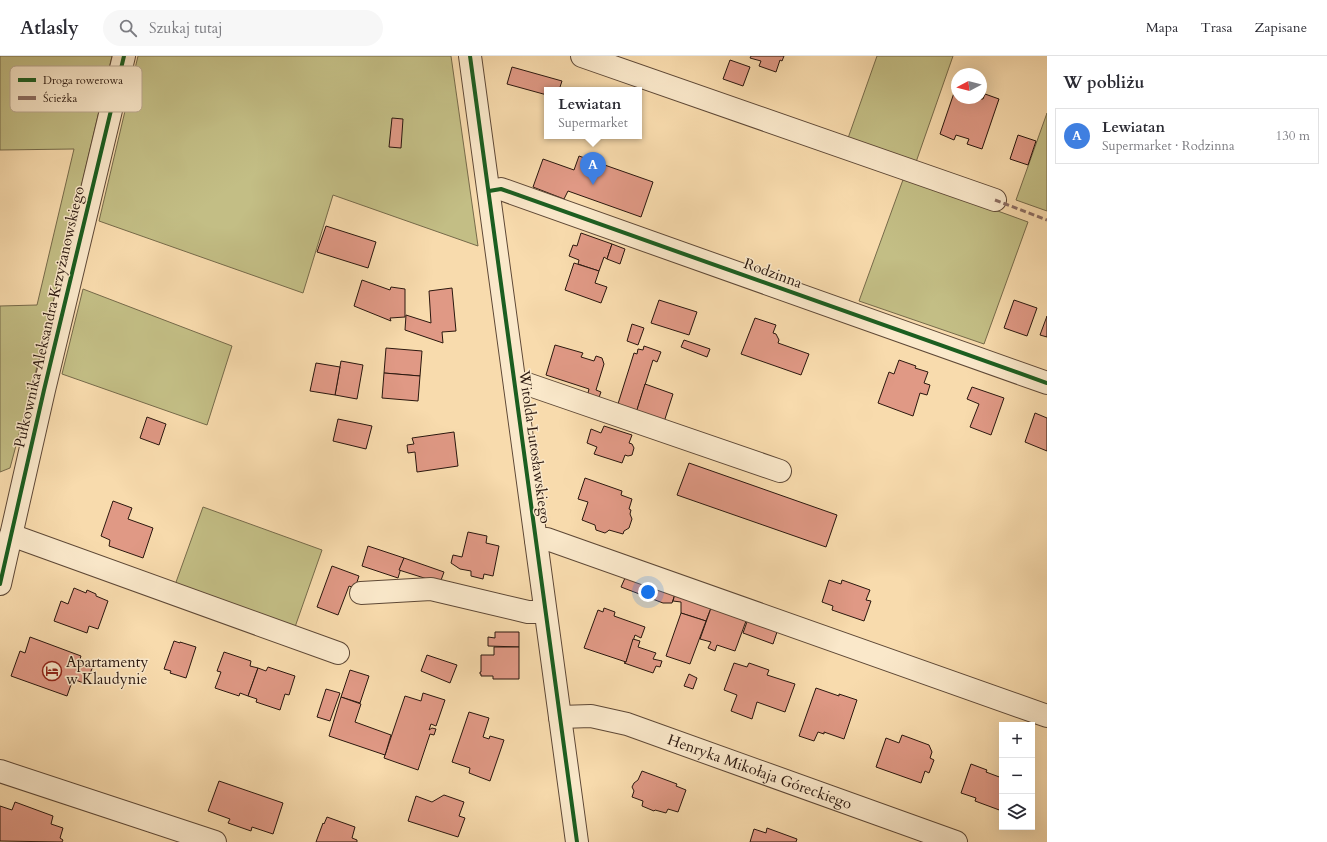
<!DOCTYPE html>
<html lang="pl">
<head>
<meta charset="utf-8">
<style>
  body { margin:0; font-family:Cardo,serif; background:#f7f7f7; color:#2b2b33 }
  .controls { position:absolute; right:12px; bottom:12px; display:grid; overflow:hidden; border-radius:0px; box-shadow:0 4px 16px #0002 }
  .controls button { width:36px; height:36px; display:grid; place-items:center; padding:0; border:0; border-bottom:1px solid #e1e1e2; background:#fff; color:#2b2b33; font:20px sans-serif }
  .compass { position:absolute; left:951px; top:12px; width:36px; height:36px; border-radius:50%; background:#fff; box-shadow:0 4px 16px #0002; rotate:263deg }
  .you { position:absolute; left:648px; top:536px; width:14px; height:14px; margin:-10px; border:3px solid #fff; border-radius:50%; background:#1a73e8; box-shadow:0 0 0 6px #1a73e833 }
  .badge { display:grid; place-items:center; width:26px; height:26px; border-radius:50%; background:#8f2418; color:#fff; font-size:13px; font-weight:700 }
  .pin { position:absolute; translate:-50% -33px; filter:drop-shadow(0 1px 2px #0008) }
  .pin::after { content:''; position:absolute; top:21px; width:14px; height:12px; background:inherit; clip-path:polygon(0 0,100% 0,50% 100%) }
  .popup { position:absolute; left:544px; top:31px; width:98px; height:52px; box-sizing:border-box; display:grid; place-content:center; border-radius:0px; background:#fff; filter:drop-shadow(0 1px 3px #0005); font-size:13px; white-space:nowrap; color:#7c7c81 }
  .popup b { font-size:15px; color:#2b2b33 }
  .popup::after { content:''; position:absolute; left:50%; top:100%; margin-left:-8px; border:8px solid transparent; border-top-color:#fff }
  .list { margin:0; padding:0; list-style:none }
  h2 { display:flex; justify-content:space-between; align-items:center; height:52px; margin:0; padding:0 16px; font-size:17px }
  h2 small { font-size:13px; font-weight:400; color:#7c7c81 }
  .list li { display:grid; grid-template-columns:26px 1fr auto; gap:12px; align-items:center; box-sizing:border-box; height:56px; margin:0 8px 8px; padding:0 8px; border:1px solid #e1e1e2; border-radius:0px }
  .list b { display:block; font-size:15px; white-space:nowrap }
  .list p { margin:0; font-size:13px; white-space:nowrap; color:#7c7c81 }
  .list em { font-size:13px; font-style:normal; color:#7c7c81 }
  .icon { flex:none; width:22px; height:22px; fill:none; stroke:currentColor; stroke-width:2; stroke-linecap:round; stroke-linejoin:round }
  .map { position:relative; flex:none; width:1047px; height:786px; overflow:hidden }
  header { display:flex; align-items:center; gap:24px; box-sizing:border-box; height:56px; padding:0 20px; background:#fff; border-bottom:1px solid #e1e1e2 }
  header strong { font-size:19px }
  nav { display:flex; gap:22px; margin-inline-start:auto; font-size:14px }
  .search { width:280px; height:36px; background:#f7f7f7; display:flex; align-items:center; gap:10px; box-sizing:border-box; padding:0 14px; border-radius:22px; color:#7c7c81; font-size:15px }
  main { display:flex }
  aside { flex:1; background:#fff }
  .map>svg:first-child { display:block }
  .green { fill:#c3be85; stroke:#766a4a }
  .building { fill:#e09985; stroke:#2a170e }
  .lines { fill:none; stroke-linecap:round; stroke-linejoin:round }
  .minor-casing { stroke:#5e4836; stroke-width:24 }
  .minor { stroke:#fae8ca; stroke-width:22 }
  .quiet { stroke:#8d6e63; stroke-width:3; stroke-dasharray:6 3; stroke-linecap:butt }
  .cycleway-casing { stroke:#fae8ca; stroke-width:6 }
  .cycleway { stroke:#1b5e20; stroke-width:4 }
  .labels { text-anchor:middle; stroke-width:3; stroke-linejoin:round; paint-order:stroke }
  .street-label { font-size:15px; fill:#2a170e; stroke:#fae8ca }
  .poi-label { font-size:15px; fill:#2a170e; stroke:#fae8ca; text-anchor:start }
  .key { fill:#fae8ca; stroke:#bca992; stroke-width:1 }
  .key-label { font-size:11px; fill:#2a170e }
</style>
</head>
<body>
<header>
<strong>Atlasly</strong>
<div class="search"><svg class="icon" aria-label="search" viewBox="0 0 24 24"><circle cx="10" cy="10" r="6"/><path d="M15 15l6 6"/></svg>Szukaj tutaj</div>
<nav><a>Mapa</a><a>Trasa</a><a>Zapisane</a></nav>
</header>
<main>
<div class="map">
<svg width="1047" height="786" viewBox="0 0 1047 786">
  <rect width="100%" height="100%" fill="#f8dbad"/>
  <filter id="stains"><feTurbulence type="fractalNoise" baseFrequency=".005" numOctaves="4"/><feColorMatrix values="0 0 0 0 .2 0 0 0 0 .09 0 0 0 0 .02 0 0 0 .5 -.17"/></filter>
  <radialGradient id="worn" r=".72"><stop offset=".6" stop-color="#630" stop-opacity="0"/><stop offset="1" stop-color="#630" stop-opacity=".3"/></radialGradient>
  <g class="green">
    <polygon points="0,0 112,0 53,251 10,412 0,416 0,250 37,249 74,93 0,94"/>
    <polygon points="138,0 451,0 478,190 333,139 303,237 99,165"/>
    <polygon points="877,0 953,0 915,109 847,85"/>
    <polygon points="1047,57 1047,155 1016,144"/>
    <polygon points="904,121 1028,166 984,288 859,245"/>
    <polygon points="83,233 232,290 207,369 62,318"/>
    <polygon points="203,451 322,494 295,571 175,529"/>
  </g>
  <g class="building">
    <polygon points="751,0 784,0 782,5 780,4 776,16 759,10 761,5 750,2"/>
    <polygon points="730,4 750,11 743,30 723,23"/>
    <polygon points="512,11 562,25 559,34 547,34 547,39 507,28"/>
    <polygon points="957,28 957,42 983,43 985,38 999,43 982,93 967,88 969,83 956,79 954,84 940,78"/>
    <polygon points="392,62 403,63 401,92 389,91"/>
    <polygon points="1018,79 1036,85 1028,109 1010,103"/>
    <polygon points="579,100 653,126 641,161 568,135 564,143 533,131 543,103 574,114"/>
    <polygon points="326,170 376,186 368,212 317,196"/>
    <polygon points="581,177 612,188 607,203 604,201 599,215 578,208 579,204 569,200 573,189 577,190"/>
    <polygon points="612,188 625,193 620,208 607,203"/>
    <polygon points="574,207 599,215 595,227 607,231 601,247 565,234"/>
    <polygon points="362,224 390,234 391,231 405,233 405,261 390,262 391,265 354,250"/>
    <polygon points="452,232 456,275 442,276 443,287 405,274 406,259 431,267 429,235"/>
    <polygon points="659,244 697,256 689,279 651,267"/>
    <polygon points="1014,244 1037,252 1027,280 1004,272"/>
    <polygon points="1047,260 1047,281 1040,279"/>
    <polygon points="755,262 776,269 773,277 776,278 779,284 778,287 809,298 801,319 741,298"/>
    <polygon points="632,268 644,272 638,289 627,285"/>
    <polygon points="684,284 710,293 707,301 681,291"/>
    <polygon points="555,289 583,297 581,301 594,305 596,300 602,302 604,308 596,334 601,336 598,344 587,341 589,333 546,319"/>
    <polygon points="644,290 661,296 657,306 653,304 636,357 617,351 634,297 637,298 638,293 643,294"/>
    <polygon points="386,292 422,295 420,320 384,317"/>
    <polygon points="899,304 916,310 915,312 928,316 924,327 930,329 927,339 920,337 913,360 878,347 889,316 894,318"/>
    <polygon points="341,305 363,309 357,343 335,339"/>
    <polygon points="316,307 340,311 335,339 310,335"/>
    <polygon points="384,317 420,320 418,345 382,342"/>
    <polygon points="645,328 673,338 664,366 636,357"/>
    <polygon points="972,331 1004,342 991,379 970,371 979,348 967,343"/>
    <polygon points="1035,357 1047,362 1047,395 1025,386"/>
    <polygon points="147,361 166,368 159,389 140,382"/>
    <polygon points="338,363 372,370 366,393 333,385"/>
    <polygon points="604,370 632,379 629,387 632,388 634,392 632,399 628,400 625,399 622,407 594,398 597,391 587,387 591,373 601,377"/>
    <polygon points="454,376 458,410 417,416 415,396 408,397 407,389 414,388 412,382"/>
    <polygon points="689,407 837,459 826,491 677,439"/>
    <polygon points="585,422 622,435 621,439 632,443 629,453 631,454 630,458 632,463 629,472 624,475 623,478 609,474 608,475 605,477 596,474 595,469 582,464 588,446 578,443"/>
    <polygon points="113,445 132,452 128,463 153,472 143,502 109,490 110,484 101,480"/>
    <polygon points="468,476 487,480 486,487 499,490 493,520 484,518 483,523 471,520 471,515 460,513 451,507 453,499 462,501"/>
    <polygon points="368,490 404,502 398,522 362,510"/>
    <polygon points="404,502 444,516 440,527 399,514"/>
    <polygon points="332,510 359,520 355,532 349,530 338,559 317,551"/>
    <polygon points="625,522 675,538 672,547 663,547 621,531"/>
    <polygon points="829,524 841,528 842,524 870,534 866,544 871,545 864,565 832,554 833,550 822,546"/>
    <polygon points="74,532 86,537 87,534 96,538 96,540 108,545 98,573 89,570 87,577 54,565 61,545 68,548"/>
    <polygon points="675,538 711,552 706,565 681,557 681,546 673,545"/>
    <polygon points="604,552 615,556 614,560 645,571 641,582 635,579 626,606 584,592 598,554 603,556"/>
    <polygon points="711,552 746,565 735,595 717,589 715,595 708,592 711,586 700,583"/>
    <polygon points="681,557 706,565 690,608 666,600"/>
    <polygon points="748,563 778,573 773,588 743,577"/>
    <polygon points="495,576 519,576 519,591 488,590 488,581 495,582"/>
    <polygon points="30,581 81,600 79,606 93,610 86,628 73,623 67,640 11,620 20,595 25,597"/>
    <polygon points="633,583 640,585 638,591 656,597 653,603 662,605 660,611 656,610 653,617 624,607 626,606"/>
    <polygon points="174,585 180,587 180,586 196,591 186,622 170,617 171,615 164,613"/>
    <polygon points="494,591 519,591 519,623 493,623 493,620 481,620 481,618 480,618 480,616 481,616 481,599 494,599"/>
    <polygon points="224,596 251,605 250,610 258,612 248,640 240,637 239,640 215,632 221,616 217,615"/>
    <polygon points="427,599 457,609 450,627 421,615"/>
    <polygon points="734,607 747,611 749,607 769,614 767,619 795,628 785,656 757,646 752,663 731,655 737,639 724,634"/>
    <polygon points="268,611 295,620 289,639 285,638 280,654 256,646 257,643 248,640 258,612 266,615"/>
    <polygon points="350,614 369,620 360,647 341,641"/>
    <polygon points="689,618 697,622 693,633 684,630"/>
    <polygon points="816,632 839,640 839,638 857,644 844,683 824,676 824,678 818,676 814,685 799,680"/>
    <polygon points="326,633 340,637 330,665 317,661"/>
    <polygon points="423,637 445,644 436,670 431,668 429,674 432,672 436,673 434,679 430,678 418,714 384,702 405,640 421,645"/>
    <polygon points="341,641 361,648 355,666 391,679 385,699 329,680"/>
    <polygon points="469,656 489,662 483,681 489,683 490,680 504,684 490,725 469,717 470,712 452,706"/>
    <polygon points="902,679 929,689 932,696 930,702 934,704 929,717 925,715 921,727 876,711 886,682 899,687"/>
    <polygon points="971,708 987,714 986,716 1002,722 1002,755 975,745 976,742 961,737"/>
    <polygon points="642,715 677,728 676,730 686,734 678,756 668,753 666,757 655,754 654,755 642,750 643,745 632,741 634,735 632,731 634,727 638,724"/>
    <polygon points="219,725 283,747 273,778 252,771 251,775 228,767 230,763 208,755"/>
    <polygon points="444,739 464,746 459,760 465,762 458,781 408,765 416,740 432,746"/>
    <polygon points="15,746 53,760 51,768 63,772 60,782 63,784 62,786 0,785 0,750 12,754"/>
    <polygon points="327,761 355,771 352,782 357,784 357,786 316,786 323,767 324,768"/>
    <polygon points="767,772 797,783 796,786 750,786 754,773 766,777"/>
  </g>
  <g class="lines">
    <g class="minor-casing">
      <g id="minor">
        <path d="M470,0C507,262 540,524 577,786"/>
        <polyline points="582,0 995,144"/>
        <polyline points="489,135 501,133 1047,327"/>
        <polyline points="515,329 527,328 780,415"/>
        <polyline points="11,479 338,597"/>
        <polyline points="536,484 547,483 1047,660"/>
        <polyline points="0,528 44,334 124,0"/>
        <polyline points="361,537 431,533 528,556 545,556"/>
        <path id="s1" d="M560,661L591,660L627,668L956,786"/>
        <polyline points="0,715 215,786"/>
      </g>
    </g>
    <use href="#minor" class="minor"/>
    <polyline class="quiet" points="995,144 1047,164"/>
    <g class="cycleway-casing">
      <g id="cycleway">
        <path d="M470,0C507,262 540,524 577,786"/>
        <polyline points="489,135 501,133 1047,327"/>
        <polyline points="0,528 44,334 124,0"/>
      </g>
    </g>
    <use href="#cycleway" class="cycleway"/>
  </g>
  <defs>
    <g id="hotel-ring" transform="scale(1)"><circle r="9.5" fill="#fae8ca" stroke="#8f2418" stroke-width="1.5"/><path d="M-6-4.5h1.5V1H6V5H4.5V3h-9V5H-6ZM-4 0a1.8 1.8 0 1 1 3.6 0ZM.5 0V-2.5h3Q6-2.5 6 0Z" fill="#8f2418"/></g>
  </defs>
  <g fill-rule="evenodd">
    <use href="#hotel-ring" x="52" y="615"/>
  </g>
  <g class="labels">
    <g class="street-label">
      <text transform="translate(773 217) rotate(20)" y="5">Rodzinna</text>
      <text transform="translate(49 261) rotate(-77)" y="5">Pułkownika Aleksandra Krzyżanowskiego</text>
      <text transform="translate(535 391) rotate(82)" y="5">Witolda Lutosławskiego</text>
      <text dy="5" stroke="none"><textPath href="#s1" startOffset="209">Henryka Mikołaja Góreckiego</textPath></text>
    </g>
    <g class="poi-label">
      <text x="66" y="611">Apartamenty<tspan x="66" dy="17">w Klaudynie</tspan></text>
    </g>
  </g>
  <rect x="10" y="10" width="132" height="46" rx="6" class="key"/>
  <rect x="18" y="22" width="18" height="4" fill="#1b5e20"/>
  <rect x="18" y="40" width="18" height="4" fill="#8d6e63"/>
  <g class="key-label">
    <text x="43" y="28">Droga rowerowa</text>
    <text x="43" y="46">Ścieżka</text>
  </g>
  <rect width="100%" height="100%" filter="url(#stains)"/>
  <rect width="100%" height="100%" fill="url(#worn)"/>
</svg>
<div class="controls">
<button>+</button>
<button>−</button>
<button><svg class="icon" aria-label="layers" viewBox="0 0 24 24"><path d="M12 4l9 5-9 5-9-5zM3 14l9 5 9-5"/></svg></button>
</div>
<svg class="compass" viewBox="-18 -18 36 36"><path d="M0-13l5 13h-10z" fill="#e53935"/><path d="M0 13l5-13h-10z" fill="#7c7c81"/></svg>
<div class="you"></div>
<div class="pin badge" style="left:593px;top:129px;background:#3f7fe0">A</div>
<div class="popup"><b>Lewiatan</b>Supermarket</div>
</div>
<aside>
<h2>W pobliżu<small></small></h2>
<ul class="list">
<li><span class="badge" style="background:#3f7fe0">A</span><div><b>Lewiatan</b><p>Supermarket · Rodzinna</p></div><em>130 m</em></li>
</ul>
</aside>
</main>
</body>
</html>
